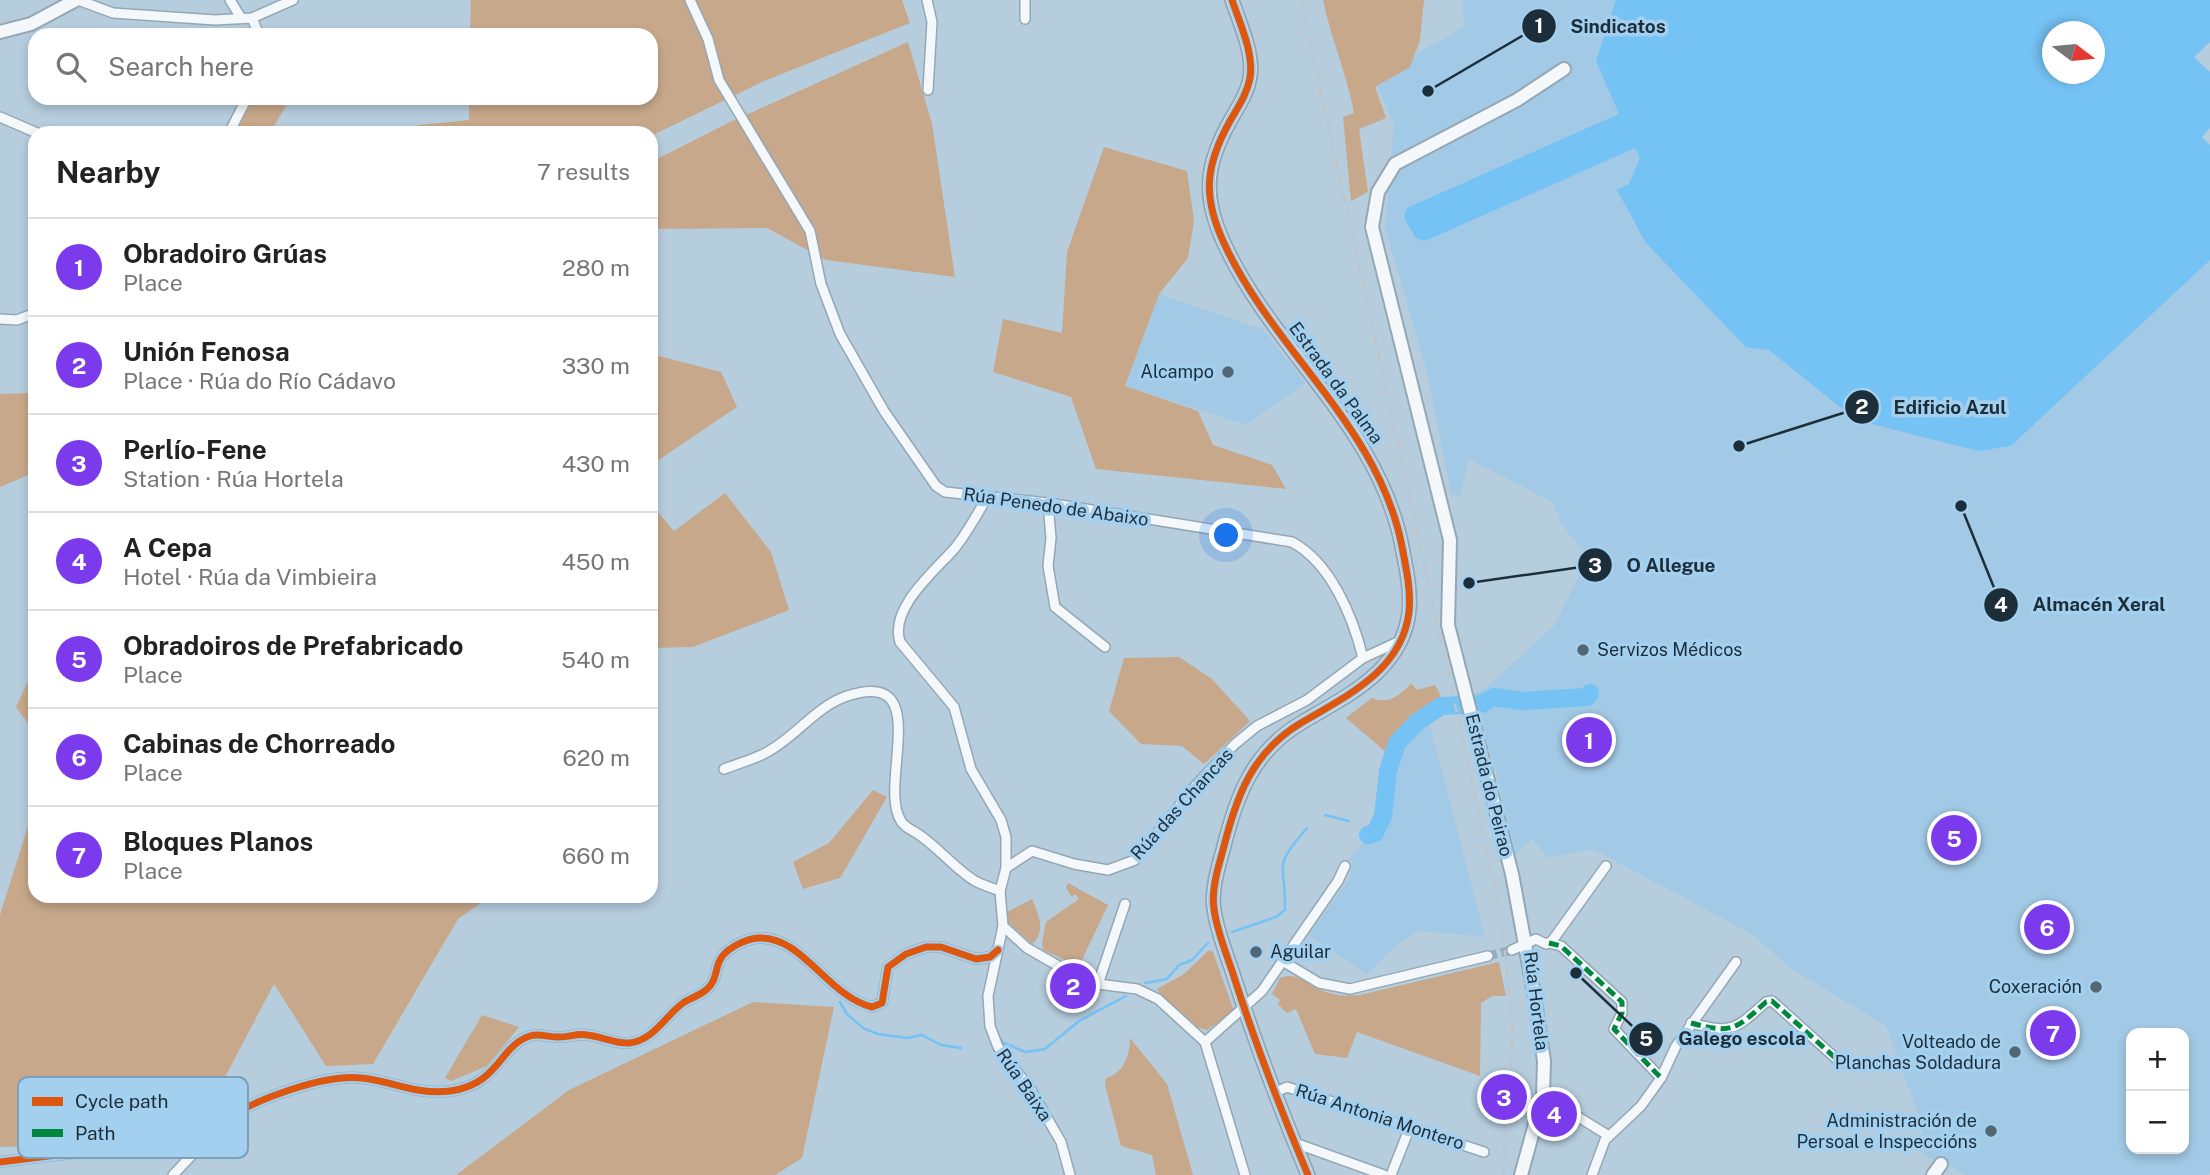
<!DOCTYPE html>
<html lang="en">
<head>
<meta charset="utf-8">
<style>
  body { margin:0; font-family:"Public Sans",sans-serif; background:#f6f6f6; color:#222 }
  .controls { position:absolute; right:21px; bottom:21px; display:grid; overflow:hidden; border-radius:14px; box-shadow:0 4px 10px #0003 }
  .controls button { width:63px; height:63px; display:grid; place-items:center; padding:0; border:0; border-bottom:2px solid #e0e0e0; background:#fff; color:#222; font:35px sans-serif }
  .compass { position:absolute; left:2042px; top:21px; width:63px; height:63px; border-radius:50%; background:#fff; box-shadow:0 4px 10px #0003; rotate:106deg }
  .you { position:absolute; left:1227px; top:536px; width:24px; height:24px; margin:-18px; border:5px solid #fff; border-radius:50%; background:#1a73e8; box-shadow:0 0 0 10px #1a73e833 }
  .badge { display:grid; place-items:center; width:46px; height:46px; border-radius:50%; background:#7c3aed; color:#fff; font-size:23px; font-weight:700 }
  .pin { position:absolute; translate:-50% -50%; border:4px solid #fff; box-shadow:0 2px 7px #0006 }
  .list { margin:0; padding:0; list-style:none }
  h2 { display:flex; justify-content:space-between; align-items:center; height:91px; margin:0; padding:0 28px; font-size:30px }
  h2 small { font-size:23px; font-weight:400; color:#767676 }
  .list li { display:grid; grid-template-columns:46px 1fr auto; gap:21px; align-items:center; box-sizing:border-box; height:98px; padding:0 28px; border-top:2px solid #e0e0e0 }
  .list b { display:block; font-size:26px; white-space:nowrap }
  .list p { margin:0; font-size:23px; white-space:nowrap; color:#767676 }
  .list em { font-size:23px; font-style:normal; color:#767676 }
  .icon { flex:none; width:38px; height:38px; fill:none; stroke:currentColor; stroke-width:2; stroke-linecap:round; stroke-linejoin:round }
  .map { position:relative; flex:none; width:2210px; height:1175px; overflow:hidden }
  .search { position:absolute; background:#fff; box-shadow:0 4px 10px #0003; left:28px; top:28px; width:630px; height:77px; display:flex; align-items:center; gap:18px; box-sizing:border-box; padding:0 24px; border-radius:21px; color:#767676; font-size:26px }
  .panel { position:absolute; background:#fff; box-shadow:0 4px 10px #0003; left:28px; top:126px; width:630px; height:777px; border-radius:21px }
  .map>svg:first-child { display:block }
  .built { fill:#a2c9e5; fill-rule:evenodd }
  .green { fill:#c7a88a }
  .water { fill:#75c2f4; fill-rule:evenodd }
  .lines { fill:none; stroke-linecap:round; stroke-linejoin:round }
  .stream { stroke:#75c2f4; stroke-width:2.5 }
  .river { stroke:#75c2f4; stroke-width:18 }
  .street-tunnel { stroke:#97adbd; stroke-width:9; stroke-dasharray:9 4.5; stroke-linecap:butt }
  .street-casing { stroke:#94a7b5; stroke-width:12 }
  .secondary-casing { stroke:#94a7b5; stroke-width:16 }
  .street { stroke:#f4f8fa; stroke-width:9 }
  .secondary { stroke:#f4f8fa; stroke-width:12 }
  .rail { stroke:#bec5ca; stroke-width:2.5; stroke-dasharray:9 9; stroke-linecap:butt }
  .quiet { stroke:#00873e; stroke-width:5; stroke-dasharray:10 5; stroke-linecap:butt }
  .cycleway-casing { stroke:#a4d0f0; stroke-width:11 }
  .cycleway { stroke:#de570e; stroke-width:7 }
  .poi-dot { fill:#536674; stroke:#a4d0f0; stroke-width:2.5 }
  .labels { text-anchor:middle; stroke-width:7; stroke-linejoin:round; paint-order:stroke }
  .poi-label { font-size:18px; fill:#1d2e3b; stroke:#a4d0f0; text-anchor:end }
  .street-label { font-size:18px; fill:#1d2e3b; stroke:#a4d0f0 }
  .key { fill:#a4d0f0; stroke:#7c9fba; stroke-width:2 }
  .key-label { font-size:19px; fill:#1d2e3b }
  .leader { fill:none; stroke:#1d2e3b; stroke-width:2.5 }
  .callout-dot { fill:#1d2e3b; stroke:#a4d0f0; stroke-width:2.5 }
  .mark-label { font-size:21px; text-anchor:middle; font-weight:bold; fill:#fff }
  .callout-label { font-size:19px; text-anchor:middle; font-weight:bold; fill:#1d2e3b; stroke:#a4d0f0; stroke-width:7; stroke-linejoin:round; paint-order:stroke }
</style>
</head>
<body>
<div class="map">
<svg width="2210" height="1175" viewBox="0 0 2210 1175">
  <rect width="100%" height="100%" fill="#b6cdde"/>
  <g class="built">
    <path d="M1462,0H1616L1596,61L1769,350L1979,451L2011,446L2210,260V1172L2207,1175H1965L1947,1163L1924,1157L1923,1128L1886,1026L1790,968L1752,934L1593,849L1549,858L1532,839L1514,855L1497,775L1473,695L1490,684L1554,626L1588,558L1560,522L1553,502L1469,459L1460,496L1451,493L1426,368L1385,228L1394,123L1374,78L1464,27ZM2131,1033H2184V1149H2131Z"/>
    <polygon points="1159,294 1264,330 1305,383 1246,425 1125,386"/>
    <polygon points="1429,721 1485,937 1419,931 1398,944 1367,974 1309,935 1350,878 1352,862 1349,859 1366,839 1386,832 1402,752"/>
  </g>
  <g class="green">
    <polygon points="471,0 902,0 910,23 764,81 651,136 651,133 414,133 419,125 469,120 469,98 651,98 651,35 470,35"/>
    <path d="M1323,0H1424L1420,40L1410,67L1375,87L1386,118L1359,129L1368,192L1351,201L1343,117L1354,113C1347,74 1331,39 1323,0Z"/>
    <polygon points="908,42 932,124 955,277 826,260 767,228 653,229 651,236 651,162 728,123"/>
    <polygon points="253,98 286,106 270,133 234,133"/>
    <polygon points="1104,147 1187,171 1194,221 1188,258 1159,294 1125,386 1198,411 1213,445 1272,465 1286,489 1096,469 1071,397 993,372 1003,319 1062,333 1067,252"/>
    <polygon points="651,354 721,372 737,407 651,465"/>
    <polygon points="29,393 35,424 35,472 0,487 0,394"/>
    <polygon points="725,493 771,552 789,610 693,647 651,648 651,504 674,531"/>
    <polygon points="1179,657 1212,679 1250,721 1204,764 1182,746 1141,744 1109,711 1124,658"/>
    <polygon points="35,666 35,733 16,707"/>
    <path d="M1411,683L1417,690L1435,685L1443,700L1406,724L1387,753L1346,718L1372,698C1388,705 1401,695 1411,683Z"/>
    <polygon points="873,790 887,797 840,878 803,889 793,862 829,843"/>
    <polygon points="35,804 35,896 491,896 458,919 373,1064 326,1066 274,984 216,1094 124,1084 102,1143 0,1147 0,915"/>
    <polygon points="1068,883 1108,905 1079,966 1043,950 1042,943 1046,922 1079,899 1075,894 1072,897 1066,888"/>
    <path d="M1032,899C1038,914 1047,931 1032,944L1008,922L1005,913Z"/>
    <path d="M1209,950L1213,952L1234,1011L1207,1030C1188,1027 1167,1005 1157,989L1184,974Z"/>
    <path d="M1499,962L1506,996H1492L1481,1003L1480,1076L1357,1032L1347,1058L1315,1054L1296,1009L1287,1013L1278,1004L1280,1000L1272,994L1280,978C1298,971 1305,984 1321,990C1334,996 1346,996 1360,995Z"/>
    <polygon points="753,1002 834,1007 802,1158 775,1175 456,1175 569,1090"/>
    <polygon points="482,1015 519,1027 487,1066 451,1081 445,1078"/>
    <path d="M1130,1038L1167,1084L1193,1175H1156L1152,1155L1121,1146L1105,1085L1106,1078C1124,1073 1130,1055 1130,1038Z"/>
  </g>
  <path class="water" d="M1616,0H2210V42L2194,57L2210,72V128L2202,137L2210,145V260L2011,446L1979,451L1856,420L1769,350L1746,347L1646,243L1617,190L1629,184L1640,158L1635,148L1425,241L1416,238L1404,218L1407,208L1619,114L1596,61ZM2052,32H2094V74H2052Z"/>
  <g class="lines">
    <g class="stream">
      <polyline points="1325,815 1349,821"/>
      <path d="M1232,932L1276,917L1285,910C1286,860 1271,870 1307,828"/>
      <polyline points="1145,983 1167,979 1179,965 1192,960 1208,943"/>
      <polyline points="840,1002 847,1014 863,1028 878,1034 907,1038 922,1035 941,1045 961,1048"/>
      <polyline points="1002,1042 1025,1052 1045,1049 1079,1021 1126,996"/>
    </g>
    <polyline class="river" points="1368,835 1375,833 1383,816 1388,771 1397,743 1417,722 1441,706 1482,704 1494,697 1522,701 1587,697 1590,693"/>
    <polyline class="street-tunnel" points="1488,956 1512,950"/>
    <g class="street-casing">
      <g id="street">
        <polyline points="78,0 113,13 215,20 252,18 293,0"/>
        <polyline points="230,0 241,18"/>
        <path d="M690,0L708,39L719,80L810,231L821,284L840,334L884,411L936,486L945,492L1048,503L1292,542C1331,563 1353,617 1363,658"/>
        <polyline points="927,0 932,22 928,90"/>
        <polyline points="1025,0 1025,19"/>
        <polyline points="252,18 259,35"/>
        <polyline points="0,117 37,133"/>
        <polyline points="229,133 247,98"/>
        <polyline points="0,319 17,320 35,313"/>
        <path d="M987,498C977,514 967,533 955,548C935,571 889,608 900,642L954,707L971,769L1001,820L1006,837V868L1000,891L1003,926L988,996L990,1026L998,1047L1031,1090L1061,1142L1070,1175"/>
        <polyline points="1048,503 1051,538 1048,566 1055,607 1105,647"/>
        <path d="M724,769C739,763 756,759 769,751C796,736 817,706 847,696C936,667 877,785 901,821C904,827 912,830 918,834C938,847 955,869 975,881C983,885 992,888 1000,891"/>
        <polyline points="1006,868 1032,851 1074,864 1108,870 1135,860 1196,785 1235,744 1257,726 1307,700 1363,658 1400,641"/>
        <polyline points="1003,926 1027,948 1062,968 1098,984 1137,989 1158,999 1205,1042 1245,1175"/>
        <polyline points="1549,943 1561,946 1622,1002 1622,1013 1614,1029 1661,1078"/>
        <polyline points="1512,950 1536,939 1546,944 1552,941 1606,866"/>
        <polyline points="1284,962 1319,983 1350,989 1488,956"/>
        <polyline points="1098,984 1125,904"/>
        <path d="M1691,1023C1732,1034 1735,1030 1766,1002L1772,1001L1841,1063"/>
        <polyline points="1205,1042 1262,991 1338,881 1345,866"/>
        <polyline points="1276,1092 1287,1087 1484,1152"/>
        <polyline points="1543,1095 1609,1136"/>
        <polyline points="1295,1143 1384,1175"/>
        <path d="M0,1162L97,1150L226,1119C257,1099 324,1074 361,1078C393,1081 415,1095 450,1091C499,1085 499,1046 530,1036C539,1033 547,1037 556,1037C566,1038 577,1033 587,1035C601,1036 614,1044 629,1043C653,1041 665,1016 683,1003C690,998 699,996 706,990C716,982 715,972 719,962C724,949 745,939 758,938C802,935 827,996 872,1007L882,1003L888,967L906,954L926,947H941L976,959L990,957L998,950"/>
        <polyline points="173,1175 225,1120"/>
        <polyline points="1391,1175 1410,1127"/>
        <polyline points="1592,1175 1605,1140 1641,1106 1661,1078 1676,1046 1736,962"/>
      </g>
    </g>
    <g class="secondary-casing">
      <g id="secondary">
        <path d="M1232,0C1240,24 1254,53 1250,78C1247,94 1238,107 1230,121C1206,164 1202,195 1223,241C1273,352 1382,428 1403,552C1407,572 1411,592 1409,612C1402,671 1346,696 1301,723C1252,752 1236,797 1223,850C1218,868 1211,890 1214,909C1217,933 1228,957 1235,980C1256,1045 1281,1111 1308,1175"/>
        <polyline points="0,32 31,24 76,0"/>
        <polyline points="1521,1175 1543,1095 1544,1061 1533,988 1512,874 1448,625 1450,540 1372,227 1378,192 1395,164 1517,100 1564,69"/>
        <polyline points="1933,1175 1941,1164"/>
      </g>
    </g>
    <use href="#street" class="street"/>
    <use href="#secondary" class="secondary"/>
    <polyline class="rail" points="1301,0 1501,915 1513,1027 1503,1175"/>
    <g class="quiet">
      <polyline points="1549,943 1561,946 1622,1002 1622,1013 1614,1029 1661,1078"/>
      <path d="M1691,1023C1732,1034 1735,1030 1766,1002L1772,1001L1841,1063"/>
    </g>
    <g class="cycleway-casing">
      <g id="cycleway">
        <path d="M1232,0C1240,24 1254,53 1250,78C1247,94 1238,107 1230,121C1206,164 1202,195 1223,241C1273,352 1382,428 1403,552C1407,572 1411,592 1409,612C1402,671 1346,696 1301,723C1252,752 1236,797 1223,850C1218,868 1211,890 1214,909C1217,933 1228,957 1235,980C1256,1045 1281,1111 1308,1175"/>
        <path d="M0,1162L97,1150L226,1119C257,1099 324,1074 361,1078C393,1081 415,1095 450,1091C499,1085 499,1046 530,1036C539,1033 547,1037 556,1037C566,1038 577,1033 587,1035C601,1036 614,1044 629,1043C653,1041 665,1016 683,1003C690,998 699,996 706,990C716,982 715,972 719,962C724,949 745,939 758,938C802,935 827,996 872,1007L882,1003L888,967L906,954L926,947H941L976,959L990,957L998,950"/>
      </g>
    </g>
    <use href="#cycleway" class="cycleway"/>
  </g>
  <g class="poi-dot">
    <circle cx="1228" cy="372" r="7"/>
    <circle cx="1583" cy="650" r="7"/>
    <circle cx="1256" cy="952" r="7"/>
    <circle cx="2096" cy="987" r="7"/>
    <circle cx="2015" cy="1052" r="7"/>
    <circle cx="1991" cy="1131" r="7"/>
  </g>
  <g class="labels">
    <g class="poi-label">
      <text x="1214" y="378">Alcampo</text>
      <text x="1597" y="656" text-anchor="start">Servizos Médicos</text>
      <text x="1270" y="958" text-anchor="start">Aguilar</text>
      <text x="2082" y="993">Coxeración</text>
      <text x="2001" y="1048">Volteado de<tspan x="2001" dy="21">Planchas Soldadura</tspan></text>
      <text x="1977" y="1127">Administración de<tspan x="1977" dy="21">Persoal e Inspeccións</tspan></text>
    </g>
    <g class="street-label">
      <text transform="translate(1336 383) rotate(54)" y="6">Estrada da Palma</text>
      <text transform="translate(1056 507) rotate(8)" y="6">Rúa Penedo de Abaixo</text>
      <text transform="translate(1489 785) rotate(76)" y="6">Estrada do Peirao</text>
      <text transform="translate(1182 804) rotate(-48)" y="6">Rúa das Chancas</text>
      <text transform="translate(1536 1001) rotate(83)" y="6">Rúa Hortela</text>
      <text transform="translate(1024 1085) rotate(56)" y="6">Rúa Baixa</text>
      <text transform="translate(1380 1117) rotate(18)" y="6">Rúa Antonia Montero</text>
    </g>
  </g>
  <rect x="18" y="1077" width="230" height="81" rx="10" class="key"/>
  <rect x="32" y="1097" width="31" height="9" fill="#de570e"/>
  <rect x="32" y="1129" width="31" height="8" fill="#00873e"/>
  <g class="key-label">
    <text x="75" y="1108">Cycle path</text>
    <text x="75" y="1140">Path</text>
  </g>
  <path class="leader" d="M1428 91L1539 26M1739 446L1862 407M1469 583L1595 565M1961 506L2001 605M1576 973L1646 1039"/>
  <g class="callout-dot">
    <circle cx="1428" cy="91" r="7"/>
    <circle cx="1739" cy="446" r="7"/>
    <circle cx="1469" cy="583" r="7"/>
    <circle cx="1961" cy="506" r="7"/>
    <circle cx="1576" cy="973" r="7"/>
    <circle cx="1539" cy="26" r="18"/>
    <circle cx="1862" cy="407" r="18"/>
    <circle cx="1595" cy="565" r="18"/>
    <circle cx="2001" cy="605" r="18"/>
    <circle cx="1646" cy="1039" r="18"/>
  </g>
  <g class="mark-label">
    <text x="1539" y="33">1</text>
    <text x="1862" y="414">2</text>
    <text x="1595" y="573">3</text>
    <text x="2001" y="612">4</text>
    <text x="1646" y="1046">5</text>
  </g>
  <g class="callout-label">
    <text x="1618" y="33">Sindicatos</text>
    <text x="1950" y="414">Edificio Azul</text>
    <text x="1671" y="572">O Allegue</text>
    <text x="2099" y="611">Almacén Xeral</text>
    <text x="1742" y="1045">Galego escola</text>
  </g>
</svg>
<div class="controls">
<button>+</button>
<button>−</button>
</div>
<svg class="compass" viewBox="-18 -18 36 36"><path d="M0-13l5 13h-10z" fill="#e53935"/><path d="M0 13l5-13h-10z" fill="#767676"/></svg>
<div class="you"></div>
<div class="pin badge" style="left:1589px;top:740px">1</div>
<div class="pin badge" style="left:1073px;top:986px">2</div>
<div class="pin badge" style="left:1504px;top:1097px">3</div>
<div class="pin badge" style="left:1554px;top:1114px">4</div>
<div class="pin badge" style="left:1954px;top:838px">5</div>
<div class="pin badge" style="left:2047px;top:927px">6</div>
<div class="pin badge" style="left:2053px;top:1033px">7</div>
<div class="search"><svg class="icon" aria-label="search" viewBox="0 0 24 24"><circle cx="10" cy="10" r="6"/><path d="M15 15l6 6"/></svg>Search here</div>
<section class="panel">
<h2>Nearby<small>7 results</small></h2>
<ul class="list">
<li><span class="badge">1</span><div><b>Obradoiro Grúas</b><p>Place</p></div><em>280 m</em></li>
<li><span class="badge">2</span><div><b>Unión Fenosa</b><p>Place · Rúa do Río Cádavo</p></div><em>330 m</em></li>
<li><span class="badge">3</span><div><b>Perlío-Fene</b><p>Station · Rúa Hortela</p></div><em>430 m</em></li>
<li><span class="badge">4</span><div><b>A Cepa</b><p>Hotel · Rúa da Vimbieira</p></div><em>450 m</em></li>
<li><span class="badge">5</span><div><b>Obradoiros de Prefabricado</b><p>Place</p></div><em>540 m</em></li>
<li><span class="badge">6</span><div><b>Cabinas de Chorreado</b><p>Place</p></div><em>620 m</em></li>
<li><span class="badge">7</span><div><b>Bloques Planos</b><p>Place</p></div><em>660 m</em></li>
</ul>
</section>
</div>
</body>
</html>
